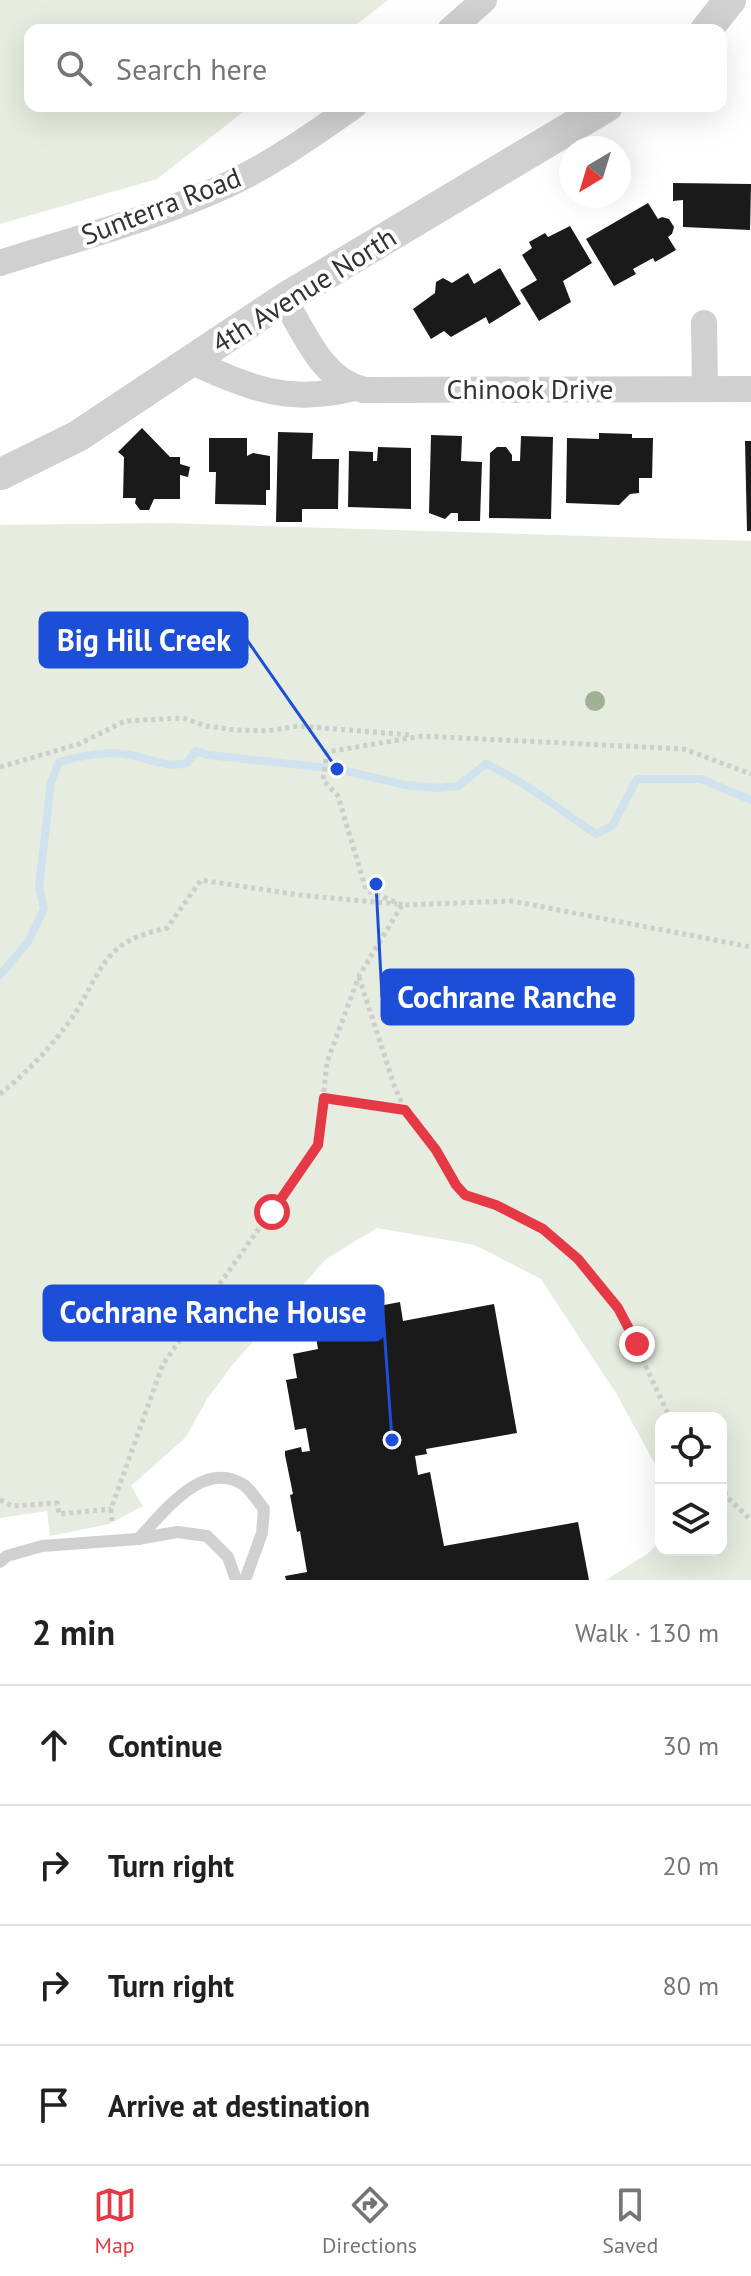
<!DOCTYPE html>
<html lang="en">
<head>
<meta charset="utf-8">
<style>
  body { margin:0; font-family:"PT Sans",sans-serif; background:#f2f2f2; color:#202124 }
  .controls { position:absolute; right:24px; bottom:24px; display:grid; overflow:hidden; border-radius:16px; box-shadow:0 8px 32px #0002 }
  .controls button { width:72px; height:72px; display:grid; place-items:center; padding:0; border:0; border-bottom:2px solid #e0e0e0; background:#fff; color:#202124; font:40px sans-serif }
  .compass { position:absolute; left:559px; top:136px; width:72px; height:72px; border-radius:50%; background:#fff; box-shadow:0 8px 32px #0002; rotate:218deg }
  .stop { position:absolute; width:24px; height:24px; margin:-18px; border:6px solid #e63946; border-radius:50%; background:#fff }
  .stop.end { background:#e63946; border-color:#fff; box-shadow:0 2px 8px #0008 }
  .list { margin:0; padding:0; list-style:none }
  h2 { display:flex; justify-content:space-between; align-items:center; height:104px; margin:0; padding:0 32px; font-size:34px }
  h2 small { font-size:26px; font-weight:400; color:#757577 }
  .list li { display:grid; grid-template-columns:52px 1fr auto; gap:24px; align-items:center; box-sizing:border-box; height:120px; padding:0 32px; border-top:2px solid #e0e0e0 }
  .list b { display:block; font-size:30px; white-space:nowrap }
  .list em { font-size:26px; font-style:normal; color:#757577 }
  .icon { flex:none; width:44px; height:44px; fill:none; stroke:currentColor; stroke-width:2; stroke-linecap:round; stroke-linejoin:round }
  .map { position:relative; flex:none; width:751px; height:1580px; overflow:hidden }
  .search { position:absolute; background:#fff; box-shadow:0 8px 32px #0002; left:24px; right:24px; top:24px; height:88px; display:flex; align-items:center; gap:20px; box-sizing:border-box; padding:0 28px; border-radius:16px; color:#757577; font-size:30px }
  .sheet { height:584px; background:#fff }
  nav { display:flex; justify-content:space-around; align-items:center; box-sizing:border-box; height:112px; border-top:2px solid #e0e0e0; background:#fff; font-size:22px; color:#757577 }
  nav a { display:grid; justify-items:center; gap:4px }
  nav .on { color:#e63946 }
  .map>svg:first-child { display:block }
  .green { fill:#e6ecdf }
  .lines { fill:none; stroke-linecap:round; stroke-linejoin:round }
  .stream { stroke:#cfe2ee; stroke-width:8 }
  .building { fill:#1a1a1a }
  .path { stroke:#cdcdcd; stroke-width:5; stroke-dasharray:4 4; stroke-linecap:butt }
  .service { stroke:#d0d0d0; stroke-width:12 }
  .minor { stroke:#d0d0d0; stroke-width:26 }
  .tertiary { stroke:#d0d0d0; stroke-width:32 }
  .tree { fill:#a2b095 }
  .route { stroke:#e63946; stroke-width:10 }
  .labels { text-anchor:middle; stroke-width:8; stroke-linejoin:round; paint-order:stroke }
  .street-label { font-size:28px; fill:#333; stroke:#fff }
  .leader { fill:none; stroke:#1d4ed8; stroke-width:3 }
  .callout-dot { fill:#1d4ed8; stroke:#fff; stroke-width:3 }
  .callout { fill:#1d4ed8; stroke:#1d4ed8; stroke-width:3 }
  .callout-label { font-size:30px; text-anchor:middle; font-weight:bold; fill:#fff }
</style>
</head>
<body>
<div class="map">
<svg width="751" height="1580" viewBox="0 0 751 1580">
  <rect width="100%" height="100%" fill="#fff"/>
  <g class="green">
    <polygon points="0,0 388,0 349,30 30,30 30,106 251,106 157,179 0,224"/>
    <polygon points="163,523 751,541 751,1580 606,1580 647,1554 661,1541 661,1550 721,1550 721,1418 661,1418 661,1475 617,1395 541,1279 475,1245 377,1228 326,1259 234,1363 207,1399 186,1437 131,1486 143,1506 109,1524 50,1536 47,1511 0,1518 0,525"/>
  </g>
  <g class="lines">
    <path class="stream" d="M0,975L28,942L44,909L39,887L51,782L59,762C81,756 107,750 130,755C151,759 165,768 187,763L196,751L208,755L337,769L406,785L439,788L458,786L486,764C523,780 561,811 596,834L612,826L637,779H701L751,800"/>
  </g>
  <g class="building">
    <polygon points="673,183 751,184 750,230 683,227 683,200 673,201"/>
    <polygon points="648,203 658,219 662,217 669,219 674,227 672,234 668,237 676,250 655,262 653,258 633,269 636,274 614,286 586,239"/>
    <polygon points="570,226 592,263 563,281 571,302 539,321 520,290 537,280 522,255 532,248 529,242 545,233 548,237"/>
    <polygon points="500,268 521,304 489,324 486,317 451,337 444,331 431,339 413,309 435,293 436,282 443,278 452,283 468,273 474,284"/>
    <polygon points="142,428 170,457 180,457 180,464 190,467 188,477 180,475 180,499 154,499 149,510 140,510 135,503 136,498 123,498 124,457 118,452"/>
    <polygon points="278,432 313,433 312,459 339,459 338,509 302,509 302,522 276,522"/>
    <polygon points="599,433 632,434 632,438 653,438 652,478 639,478 639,493 630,494 619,505 566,503 567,438 599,439"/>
    <polygon points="431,435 462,436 461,461 482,462 480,521 458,521 458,513 451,513 445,519 429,513"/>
    <polygon points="521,436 553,437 551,519 489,518 490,453 497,447 506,447 512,455 512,461 520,461"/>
    <polygon points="209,438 247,438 247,456 253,453 270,456 270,490 266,490 266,505 215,504 216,472 209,472"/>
    <polygon points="745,441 751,441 751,531 747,531"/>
    <polygon points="378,447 411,448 411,509 348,507 349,451 373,452 373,461 377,461"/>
    <polygon points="400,1302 403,1321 494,1304 517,1433 426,1449 427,1454 415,1456 418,1475 430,1472 444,1546 578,1522 589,1580 286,1580 285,1576 307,1572 300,1531 297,1532 290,1495 293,1494 285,1455 285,1451 301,1447 302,1452 310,1451 306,1428 295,1430 286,1380 297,1378 293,1354 318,1349 315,1331 329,1329 326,1316"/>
  </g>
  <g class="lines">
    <g class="path">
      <polyline points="0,767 79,744 125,721 183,718 206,726 236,730 267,731 298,726 411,735"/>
      <polyline points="402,905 366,890 338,796 323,780 327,752 422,736 684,749 751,774"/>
      <polyline points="359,977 395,1088 405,1110 436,1150 456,1185 465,1195 496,1205 543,1229 578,1259 618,1308 670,1418"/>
      <path d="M0,1094C29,1071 55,1043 76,1012C89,992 98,966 116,950C130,937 148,933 167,928L201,880L299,895L397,904"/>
      <polyline points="324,1098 404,1110"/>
      <polyline points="721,1476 726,1496 751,1520"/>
      <polyline points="0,1500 12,1506 57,1503 59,1514 111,1509"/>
      <polyline points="112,1521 111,1509 163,1364 318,1145 327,1062 359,976 402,905 512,901 751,947"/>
    </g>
    <g class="service">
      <path d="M138,1539C164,1513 202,1458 244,1485C251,1490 258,1502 264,1509L262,1533L245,1580"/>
      <polyline points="0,1562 7,1556 42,1546 138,1539 177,1532 207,1536 228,1557 236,1580"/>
    </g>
    <g class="minor">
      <polyline points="450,30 484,0"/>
      <path d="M0,263C75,239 153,219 225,186C270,165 313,135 354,106"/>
      <path d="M284,299C305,334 322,380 364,390L751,389"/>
      <polyline points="704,323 705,388"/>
      <path d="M190,361C251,388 287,405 355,388"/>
    </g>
    <g class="tertiary">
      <polyline points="706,30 730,0"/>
      <polyline points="1,474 78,436 284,299 607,106"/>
    </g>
  </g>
  <circle class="tree" cx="595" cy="701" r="10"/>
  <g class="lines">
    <polyline class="route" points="272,1212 318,1145 324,1098 405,1110 436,1150 456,1185 465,1195 496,1205 543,1229 578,1259 618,1308 637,1344"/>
  </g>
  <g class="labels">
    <g class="street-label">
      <text transform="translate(161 206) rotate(-21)" y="10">Sunterra Road</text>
      <text transform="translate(304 290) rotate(-32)" y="10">4th Avenue North</text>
      <text x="530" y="399">Chinook Drive</text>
    </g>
  </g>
  <path class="leader" d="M337 769L247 640M376 884L382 997M392 1440L383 1313"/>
  <g class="callout-dot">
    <circle cx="337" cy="769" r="8"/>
    <circle cx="376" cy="884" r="8"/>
    <circle cx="392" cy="1440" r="8"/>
  </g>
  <g class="callout">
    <rect x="40" y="613" width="207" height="54" rx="8"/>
    <rect x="382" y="970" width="251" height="54" rx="8"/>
    <rect x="44" y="1286" width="339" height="54" rx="8"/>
  </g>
  <g class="callout-label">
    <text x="144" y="651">Big Hill Creek</text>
    <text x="507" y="1008">Cochrane Ranche</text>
    <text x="213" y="1323">Cochrane Ranche House</text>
  </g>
</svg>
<div class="controls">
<button><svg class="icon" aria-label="locate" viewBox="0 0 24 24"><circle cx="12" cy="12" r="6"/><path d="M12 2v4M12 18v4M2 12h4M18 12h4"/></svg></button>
<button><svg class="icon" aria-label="layers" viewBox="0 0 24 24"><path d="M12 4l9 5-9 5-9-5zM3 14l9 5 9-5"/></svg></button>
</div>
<svg class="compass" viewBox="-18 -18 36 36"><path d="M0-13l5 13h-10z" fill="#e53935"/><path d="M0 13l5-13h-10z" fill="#757577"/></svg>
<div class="stop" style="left:272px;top:1212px"></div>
<div class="stop end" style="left:637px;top:1344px"></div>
<div class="search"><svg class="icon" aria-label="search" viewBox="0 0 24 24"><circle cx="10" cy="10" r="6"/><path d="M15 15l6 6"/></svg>Search here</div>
</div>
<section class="sheet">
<h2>2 min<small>Walk · 130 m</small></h2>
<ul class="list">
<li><svg class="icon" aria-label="ahead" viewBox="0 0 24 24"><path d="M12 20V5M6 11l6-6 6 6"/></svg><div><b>Continue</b></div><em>30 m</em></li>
<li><svg class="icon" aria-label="right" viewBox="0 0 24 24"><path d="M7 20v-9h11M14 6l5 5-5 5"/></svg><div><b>Turn right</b></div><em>20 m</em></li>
<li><svg class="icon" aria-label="right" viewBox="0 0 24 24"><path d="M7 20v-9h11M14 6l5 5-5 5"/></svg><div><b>Turn right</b></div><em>80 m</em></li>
<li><svg class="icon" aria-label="arrive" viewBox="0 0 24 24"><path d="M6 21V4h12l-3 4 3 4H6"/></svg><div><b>Arrive at destination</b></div></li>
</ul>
</section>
<nav>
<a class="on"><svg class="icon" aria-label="map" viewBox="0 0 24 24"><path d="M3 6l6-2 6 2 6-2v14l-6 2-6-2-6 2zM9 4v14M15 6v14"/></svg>Map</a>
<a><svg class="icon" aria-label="directions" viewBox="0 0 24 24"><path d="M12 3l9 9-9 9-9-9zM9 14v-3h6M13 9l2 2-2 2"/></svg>Directions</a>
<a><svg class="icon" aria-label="saved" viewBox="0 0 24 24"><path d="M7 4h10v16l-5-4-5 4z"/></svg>Saved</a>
</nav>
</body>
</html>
